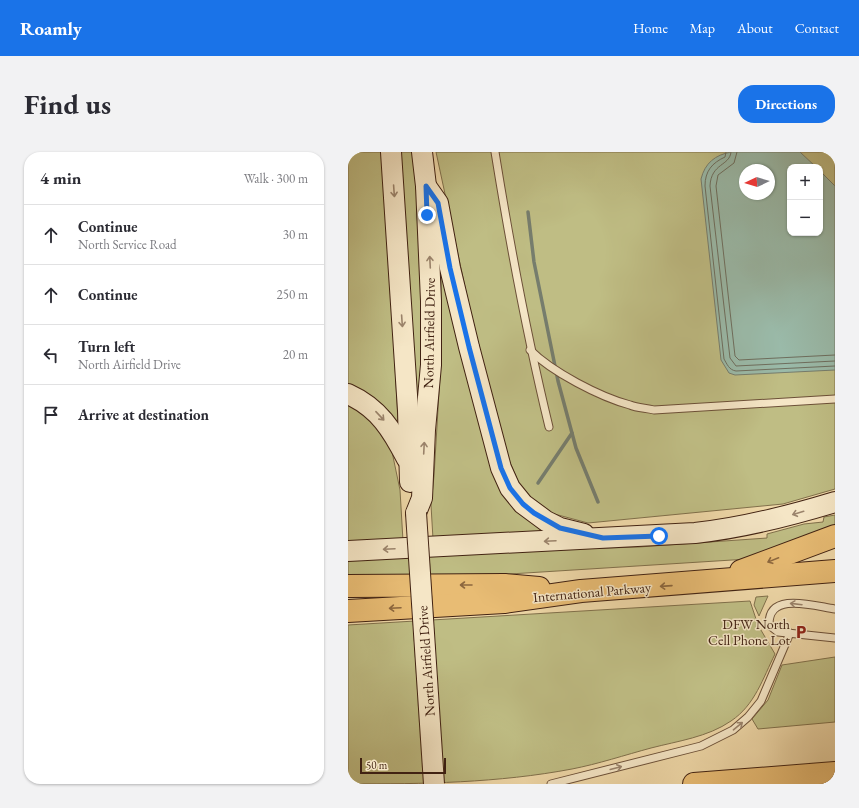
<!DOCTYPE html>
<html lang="en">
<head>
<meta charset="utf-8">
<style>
  body { margin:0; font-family:"EB Garamond",serif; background:#f2f2f3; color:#2b2b33 }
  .controls { position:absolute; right:12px; top:12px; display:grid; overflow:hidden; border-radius:8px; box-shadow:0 1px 3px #0004 }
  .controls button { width:36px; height:36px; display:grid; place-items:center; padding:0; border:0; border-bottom:1px solid #e1e1e2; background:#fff; color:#2b2b33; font:20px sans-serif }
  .compass { position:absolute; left:391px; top:12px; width:36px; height:36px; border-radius:50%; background:#fff; box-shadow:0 1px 3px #0004; rotate:266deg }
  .scale { position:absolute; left:12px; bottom:10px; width:86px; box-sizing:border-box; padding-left:4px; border:2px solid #412212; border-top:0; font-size:11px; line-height:14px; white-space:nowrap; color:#412212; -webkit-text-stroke:3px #f5e6c6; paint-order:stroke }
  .stop { position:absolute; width:12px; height:12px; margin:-9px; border:3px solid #1a73e8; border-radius:50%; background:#fff }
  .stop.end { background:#1a73e8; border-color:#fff; box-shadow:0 1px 4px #0008 }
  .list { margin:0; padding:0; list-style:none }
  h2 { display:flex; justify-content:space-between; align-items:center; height:52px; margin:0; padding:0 16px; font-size:17px }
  h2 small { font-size:13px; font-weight:400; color:#7c7c81 }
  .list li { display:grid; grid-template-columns:26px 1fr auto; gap:12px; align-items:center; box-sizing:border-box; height:60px; padding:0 16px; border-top:1px solid #e1e1e2 }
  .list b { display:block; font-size:15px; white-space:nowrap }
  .list p { margin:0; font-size:13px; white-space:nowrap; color:#7c7c81 }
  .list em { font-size:13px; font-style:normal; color:#7c7c81 }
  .icon { flex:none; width:22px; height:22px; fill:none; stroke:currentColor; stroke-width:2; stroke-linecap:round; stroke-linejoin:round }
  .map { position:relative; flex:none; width:487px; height:632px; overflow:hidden; border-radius:16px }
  header { display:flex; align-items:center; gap:24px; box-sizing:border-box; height:56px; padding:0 20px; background:#1a73e8; color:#fff }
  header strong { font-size:19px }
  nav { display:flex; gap:22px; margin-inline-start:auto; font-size:14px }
  .intro { display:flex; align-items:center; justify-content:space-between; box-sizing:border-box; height:96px; padding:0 24px }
  h1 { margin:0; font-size:28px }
  .button { padding:10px 18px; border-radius:16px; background:#1a73e8; color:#fff; font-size:14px; font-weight:700 }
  main { display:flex; gap:24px; padding:0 24px }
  aside { flex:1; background:#fff; border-radius:16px; box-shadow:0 1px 3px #0004 }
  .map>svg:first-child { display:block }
  .green { fill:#bfbd84; stroke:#80704b; fill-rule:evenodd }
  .water { fill:#9abaa9; stroke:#767d6d; fill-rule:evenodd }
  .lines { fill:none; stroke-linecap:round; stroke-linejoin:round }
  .shore { stroke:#6e6e5e; stroke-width:1 }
  .stream { stroke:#767d6d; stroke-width:3.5 }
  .lane-casing { stroke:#6c5038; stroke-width:9 }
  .secondary-casing { stroke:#412212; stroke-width:22 }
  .highway-casing { stroke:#412212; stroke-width:24 }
  .lane { stroke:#f5e6c6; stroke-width:7 }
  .secondary { stroke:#f5e6c6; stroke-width:20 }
  .highway { stroke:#e8bc74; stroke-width:22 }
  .secondary-bridge-casing { stroke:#412212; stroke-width:22; stroke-linecap:butt }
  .secondary-bridge { stroke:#f5e6c6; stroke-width:20 }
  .oneway { stroke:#9b846c }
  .oneway2 { stroke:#8c673e }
  .route { stroke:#1a73e8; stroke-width:5 }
  .labels { text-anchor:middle; stroke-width:3; stroke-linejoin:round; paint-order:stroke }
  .street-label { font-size:14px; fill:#412212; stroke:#f5e6c6 }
  .poi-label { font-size:14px; fill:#412212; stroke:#f5e6c6; text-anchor:end }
</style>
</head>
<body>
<header>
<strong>Roamly</strong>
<nav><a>Home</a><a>Map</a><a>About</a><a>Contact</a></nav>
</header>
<div class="intro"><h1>Find us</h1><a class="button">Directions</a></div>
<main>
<aside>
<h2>4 min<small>Walk · 300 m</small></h2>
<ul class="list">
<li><svg class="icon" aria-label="ahead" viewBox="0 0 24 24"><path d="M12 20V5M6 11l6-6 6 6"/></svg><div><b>Continue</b><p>North Service Road</p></div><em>30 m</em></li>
<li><svg class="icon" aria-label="ahead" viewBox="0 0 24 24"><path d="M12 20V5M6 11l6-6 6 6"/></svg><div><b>Continue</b></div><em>250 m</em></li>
<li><svg class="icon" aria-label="left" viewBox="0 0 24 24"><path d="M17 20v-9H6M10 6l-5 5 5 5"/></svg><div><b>Turn left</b><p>North Airfield Drive</p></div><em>20 m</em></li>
<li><svg class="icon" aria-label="arrive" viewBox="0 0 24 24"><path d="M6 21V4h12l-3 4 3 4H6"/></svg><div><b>Arrive at destination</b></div></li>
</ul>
</aside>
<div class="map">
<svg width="487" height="632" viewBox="0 0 487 632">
  <rect width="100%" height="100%" fill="#efd8a8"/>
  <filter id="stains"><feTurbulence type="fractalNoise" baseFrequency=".005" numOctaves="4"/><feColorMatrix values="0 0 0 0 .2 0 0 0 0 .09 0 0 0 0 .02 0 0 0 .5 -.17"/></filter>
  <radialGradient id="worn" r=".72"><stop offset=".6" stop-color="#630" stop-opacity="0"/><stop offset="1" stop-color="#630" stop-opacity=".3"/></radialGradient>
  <g class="green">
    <polygon points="0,0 36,0 50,271 44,273 0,238"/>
    <polygon points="50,0 69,0 77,149 71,262 66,261"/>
    <path d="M88,0H483L487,5V337L435,352L240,371L199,360L173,336L154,292L131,200ZM442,15H472V81H442ZM397,18H421V42H397Z"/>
    <polygon points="93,118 145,312 200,379 85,387 83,353 86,324 93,207"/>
    <polygon points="0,250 24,264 43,295 52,338 55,389 0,391"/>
    <polygon points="487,363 487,376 400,407 146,423 0,423 0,404 291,395 419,386 419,382 456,372 475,370 476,365"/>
    <polygon points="420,444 411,464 406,453 408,445"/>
    <path d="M402,449L410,473L427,502C415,526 407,553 383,569C360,585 330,589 303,596C277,603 250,612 224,617C150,631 75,632 0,632V473Z"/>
    <polygon points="487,505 487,570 410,577 404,567 420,548 434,513"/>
  </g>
  <path class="water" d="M383,0H452L468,15H442V81H472V19L487,34V218L387,223L381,221L373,208L353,27C357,11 367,3 383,0ZM397,18H421V42H397Z"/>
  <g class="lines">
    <g class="shore">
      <path d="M378,0L377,5C364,11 357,19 357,34L376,207C379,212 381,218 388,219L487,214"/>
      <path d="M383,0C382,14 363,11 362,34L382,206L388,214L487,209"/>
      <polyline points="389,0 386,11 370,23 368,34 387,204 391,208 487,203"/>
    </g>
    <g class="stream">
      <polyline points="180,60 186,110 210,229 228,296 250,350"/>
      <polyline points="190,331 224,281"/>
    </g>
    <g class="lane-casing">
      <g id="lane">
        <path d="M147,0C162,93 179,184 201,275"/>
        <path d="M182,198C204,220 252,245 282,253C289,256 298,256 306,258L487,247"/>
        <path d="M487,457C466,454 420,439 421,473L430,480L487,486"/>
        <polyline points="203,632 353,594 385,578 400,565 413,549 442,481"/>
      </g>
    </g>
    <g class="secondary-casing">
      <g id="secondary">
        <polyline points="43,0 60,258 62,330"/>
        <polyline points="78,34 90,51 102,116 121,195 153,316 162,336 175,352 198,369 212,376 236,382"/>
        <path d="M0,242C31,256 44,278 59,307"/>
        <polyline points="68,361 74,346 77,278 83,213 83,149 78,34 74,0"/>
        <path d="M0,399L347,381C395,376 441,364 487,350"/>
      </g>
    </g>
    <g class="highway-casing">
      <g id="highway">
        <polyline points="393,419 487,384"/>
        <polyline points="0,434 157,433 191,436"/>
        <polyline points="0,459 156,450 233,439 487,419"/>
        <polyline points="346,632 487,621"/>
      </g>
    </g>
    <use href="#lane" class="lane"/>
    <use href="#secondary" class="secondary"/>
    <use href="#highway" class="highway"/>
    <g class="secondary-bridge-casing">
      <polyline id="secondary-bridge" points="68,361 86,632"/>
    </g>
    <use href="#secondary-bridge" class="secondary-bridge"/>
  </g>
  <defs><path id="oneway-shaft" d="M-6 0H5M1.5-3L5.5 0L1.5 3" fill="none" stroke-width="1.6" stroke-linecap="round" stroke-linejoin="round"/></defs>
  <g class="oneway">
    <use href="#oneway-shaft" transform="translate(46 39) rotate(86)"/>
    <use href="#oneway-shaft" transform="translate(82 110) rotate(-93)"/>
    <use href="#oneway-shaft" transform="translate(54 169) rotate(86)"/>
    <use href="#oneway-shaft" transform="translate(32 264) rotate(47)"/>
    <use href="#oneway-shaft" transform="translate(76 296) rotate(-87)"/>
    <use href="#oneway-shaft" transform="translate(450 361) rotate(163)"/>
    <use href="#oneway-shaft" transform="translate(202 389) rotate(177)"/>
    <use href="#oneway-shaft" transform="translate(41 397) rotate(177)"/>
    <use href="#oneway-shaft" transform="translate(448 452) rotate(-173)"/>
    <use href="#oneway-shaft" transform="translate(390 574) rotate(-40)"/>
    <use href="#oneway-shaft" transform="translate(268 616) rotate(-15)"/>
  </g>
  <g class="oneway2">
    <use href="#oneway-shaft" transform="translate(425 408) rotate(158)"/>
    <use href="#oneway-shaft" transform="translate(118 433) rotate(180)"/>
    <use href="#oneway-shaft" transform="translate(318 434) rotate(176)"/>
    <use href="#oneway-shaft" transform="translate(47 456) rotate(177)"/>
  </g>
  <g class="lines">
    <polyline class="route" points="79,63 78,34 90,51 102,116 121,195 153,316 162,336 175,352 186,361 212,376 255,386 311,384"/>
  </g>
  <defs>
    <g id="parking-bare" transform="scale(1.08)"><path d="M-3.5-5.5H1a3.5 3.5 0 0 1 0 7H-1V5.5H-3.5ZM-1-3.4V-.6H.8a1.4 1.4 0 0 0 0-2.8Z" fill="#8f2418" stroke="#f5e6c6" stroke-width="2.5" paint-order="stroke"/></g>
  </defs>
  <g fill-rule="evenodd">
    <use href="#parking-bare" x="453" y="480"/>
  </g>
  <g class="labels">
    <g class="street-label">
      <text transform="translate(81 181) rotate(-89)" y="5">North Airfield Drive</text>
      <text transform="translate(244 440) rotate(-5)" y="5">International Parkway</text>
      <text transform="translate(78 509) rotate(-94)" y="5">North Airfield Drive</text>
    </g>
    <g class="poi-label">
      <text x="442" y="477">DFW North<tspan x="442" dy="16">Cell Phone Lot</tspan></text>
    </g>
  </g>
  <rect width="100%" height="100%" filter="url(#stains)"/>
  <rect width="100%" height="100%" fill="url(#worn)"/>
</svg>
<div class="controls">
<button>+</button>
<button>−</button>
</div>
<svg class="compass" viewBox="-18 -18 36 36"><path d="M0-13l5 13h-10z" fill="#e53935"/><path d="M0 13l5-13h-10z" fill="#7c7c81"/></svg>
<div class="scale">50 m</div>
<div class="stop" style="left:311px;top:384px"></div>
<div class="stop end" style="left:79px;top:63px"></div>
</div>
</main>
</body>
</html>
